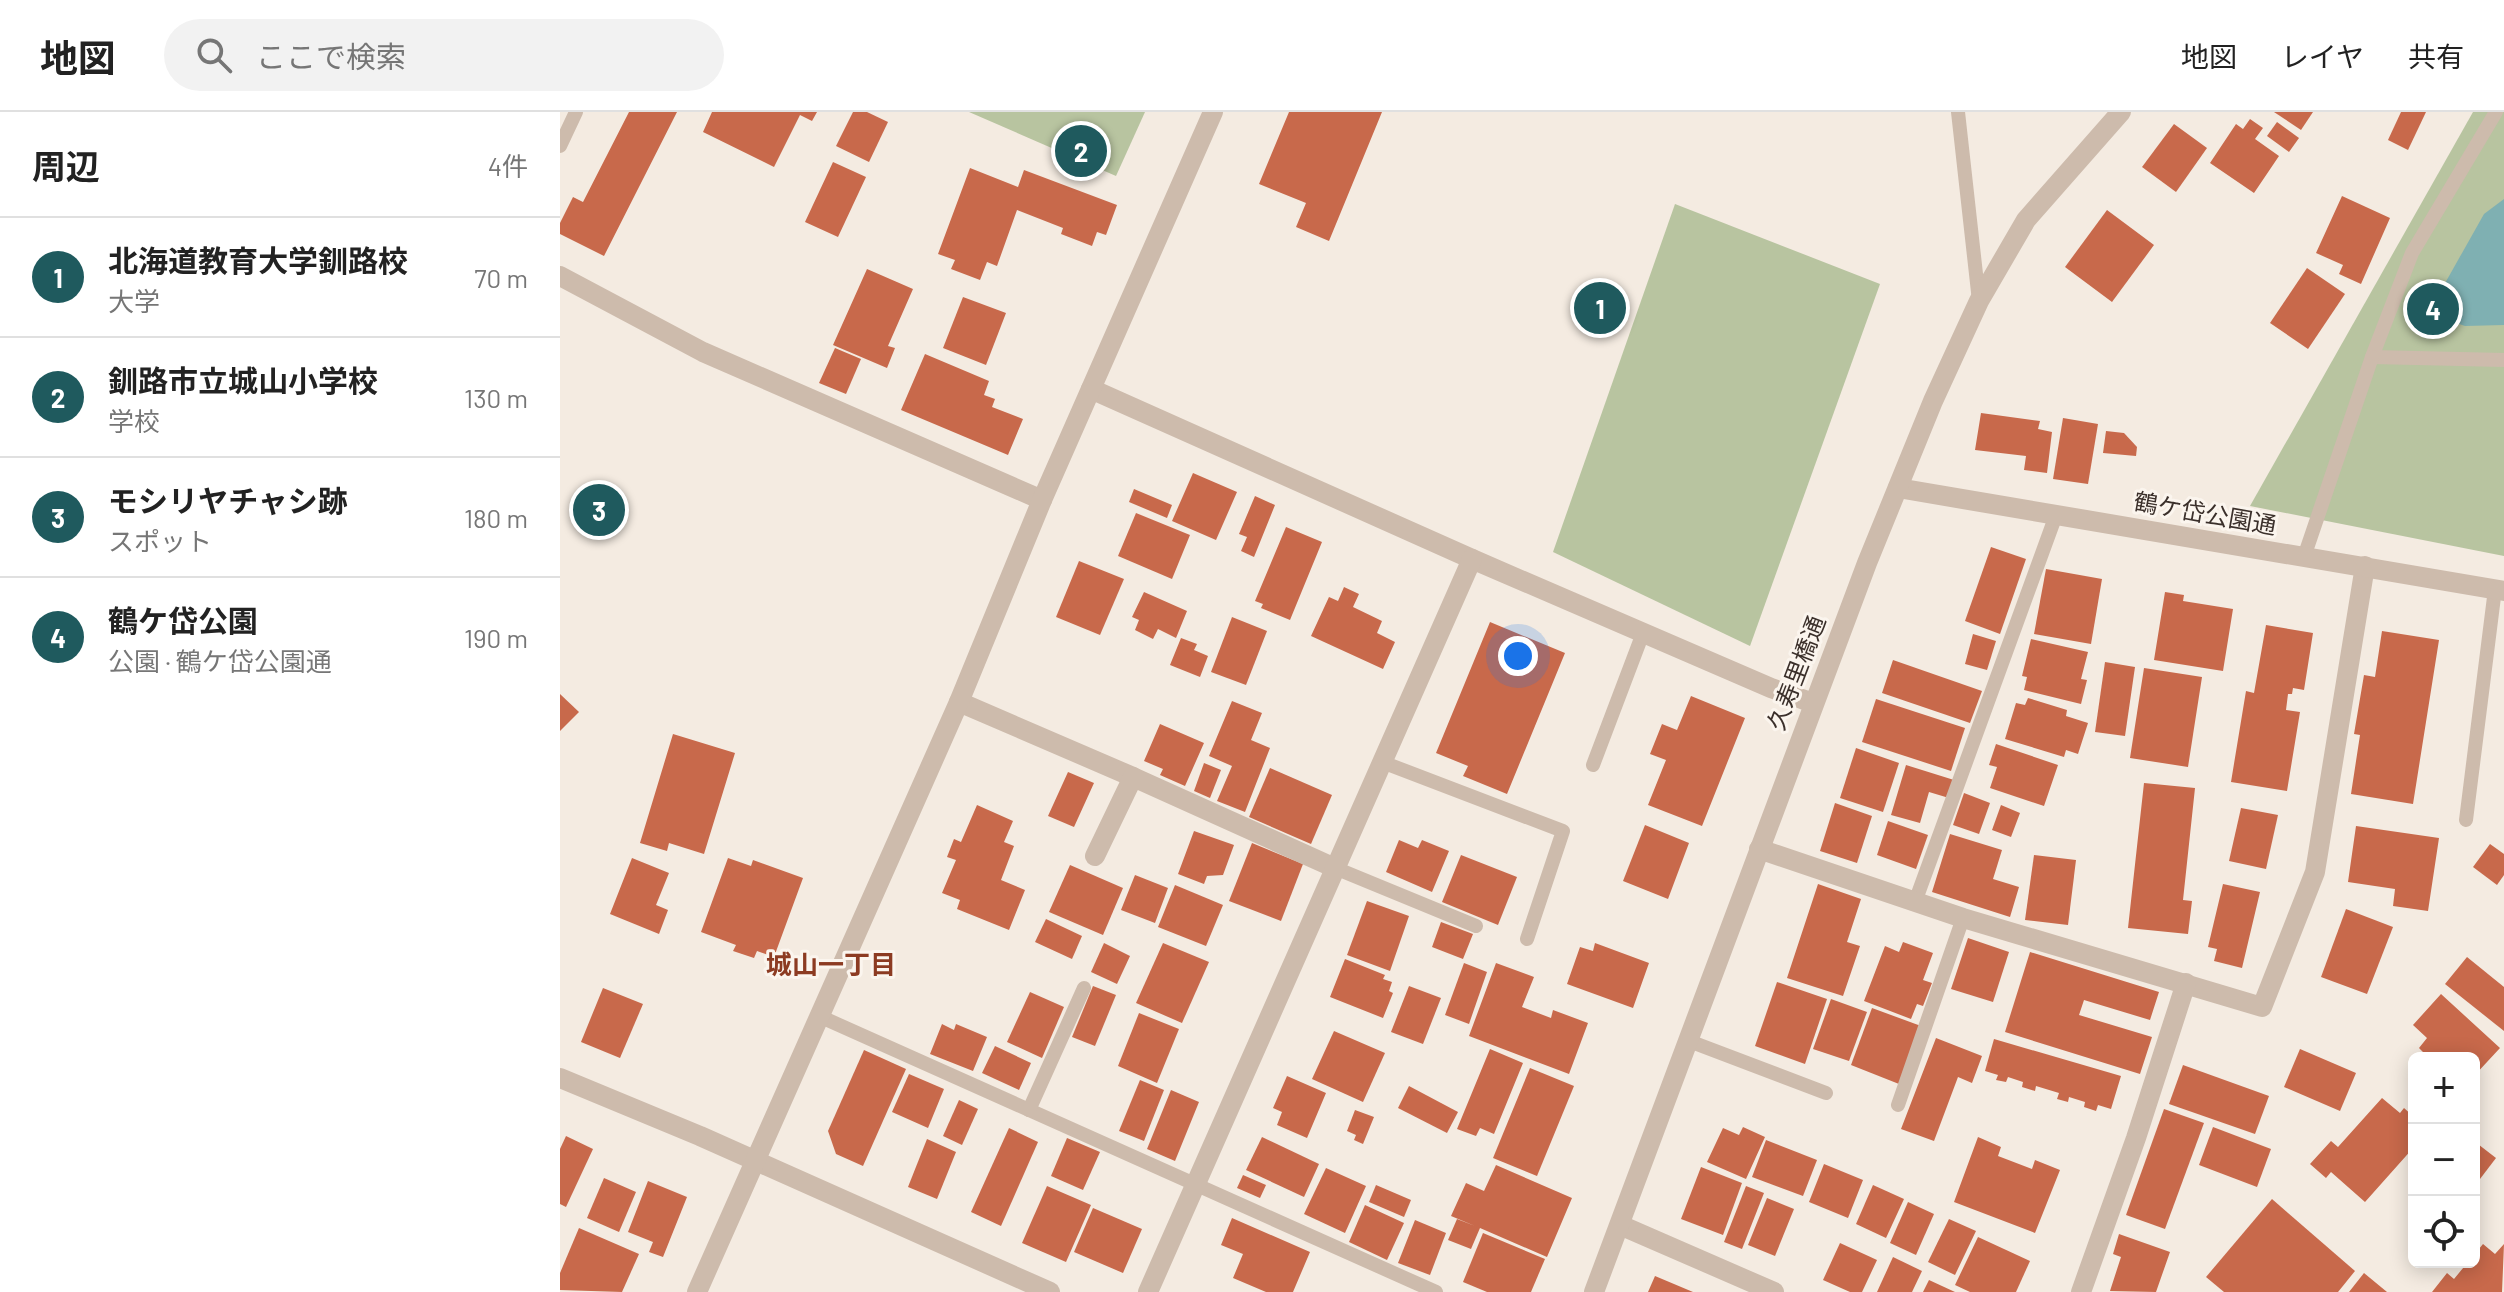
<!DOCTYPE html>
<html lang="ja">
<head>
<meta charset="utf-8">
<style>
  body { margin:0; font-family:Barlow,"Noto Sans JP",sans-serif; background:#f2f2f2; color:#222 }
  .controls { position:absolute; right:24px; bottom:24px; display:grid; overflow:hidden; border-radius:12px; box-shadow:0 4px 20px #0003 }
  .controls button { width:72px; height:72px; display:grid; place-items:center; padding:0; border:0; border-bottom:2px solid #e0e0e0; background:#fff; color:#222; font:40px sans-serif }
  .you { position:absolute; left:958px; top:544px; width:28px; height:28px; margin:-20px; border:6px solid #fff; border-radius:50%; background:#1a73e8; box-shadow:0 0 0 12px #1a73e833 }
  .badge { display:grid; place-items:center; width:52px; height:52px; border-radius:50%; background:#1f5a5e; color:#fff; font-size:26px; font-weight:700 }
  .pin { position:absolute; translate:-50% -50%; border:4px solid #fff; box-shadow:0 2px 8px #0006 }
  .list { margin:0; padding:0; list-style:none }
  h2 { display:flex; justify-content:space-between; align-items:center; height:104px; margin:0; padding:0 32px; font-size:34px }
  h2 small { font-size:26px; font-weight:400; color:#767676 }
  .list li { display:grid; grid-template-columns:52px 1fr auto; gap:24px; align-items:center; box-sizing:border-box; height:120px; padding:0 32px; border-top:2px solid #e0e0e0 }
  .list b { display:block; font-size:30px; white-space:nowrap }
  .list p { margin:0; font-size:26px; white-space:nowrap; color:#767676 }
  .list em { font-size:26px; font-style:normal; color:#767676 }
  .icon { flex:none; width:44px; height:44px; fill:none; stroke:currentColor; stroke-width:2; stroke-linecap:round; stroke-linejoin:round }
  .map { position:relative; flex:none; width:1944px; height:1180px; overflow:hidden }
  header { display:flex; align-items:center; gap:48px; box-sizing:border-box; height:112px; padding:0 40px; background:#fff; border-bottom:2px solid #e0e0e0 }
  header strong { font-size:38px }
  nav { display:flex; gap:44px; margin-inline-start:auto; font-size:28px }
  .search { width:560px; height:72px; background:#f2f2f2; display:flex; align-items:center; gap:20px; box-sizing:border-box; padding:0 28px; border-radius:44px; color:#767676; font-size:30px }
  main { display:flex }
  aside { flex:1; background:#fff }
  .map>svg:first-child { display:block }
  .green { fill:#b8c4a0 }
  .water { fill:#7fb0b2 }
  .building { fill:#c8694b }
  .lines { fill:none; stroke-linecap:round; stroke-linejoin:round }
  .service { stroke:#cdbbac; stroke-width:14 }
  .minor { stroke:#cdbbac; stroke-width:20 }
  .tertiary { stroke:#cdbbac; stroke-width:20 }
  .labels { text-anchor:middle; stroke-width:6; stroke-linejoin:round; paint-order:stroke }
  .street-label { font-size:24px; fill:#3b302b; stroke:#fbf5ee }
  .neighbourhood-label { font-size:26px; font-weight:bold; fill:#8c3b22; stroke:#fbf5ee }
</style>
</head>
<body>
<header>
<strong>地図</strong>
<div class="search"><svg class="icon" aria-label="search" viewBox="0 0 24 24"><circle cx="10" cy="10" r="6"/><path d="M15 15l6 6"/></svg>ここで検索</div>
<nav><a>地図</a><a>レイヤ</a><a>共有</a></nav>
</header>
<main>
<aside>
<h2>周辺<small>4件</small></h2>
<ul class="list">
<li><span class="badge">1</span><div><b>北海道教育大学釧路校</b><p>大学</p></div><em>70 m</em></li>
<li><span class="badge">2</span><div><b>釧路市立城山小学校</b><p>学校</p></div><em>130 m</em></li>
<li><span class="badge">3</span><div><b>モシリヤチャシ跡</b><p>スポット</p></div><em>180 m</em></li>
<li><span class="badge">4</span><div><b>鶴ケ岱公園</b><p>公園 · 鶴ケ岱公園通</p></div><em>190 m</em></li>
</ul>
</aside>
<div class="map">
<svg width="1944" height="1180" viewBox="0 0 1944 1180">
  <rect width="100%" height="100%" fill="#f4ebe1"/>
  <g class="green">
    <polygon points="409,0 585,0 556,64"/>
    <polygon points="1913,0 1944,0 1944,444 1690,394"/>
    <polygon points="1115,92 1320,172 1190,534 993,440"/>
  </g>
  <polygon class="water" points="1944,87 1944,213 1905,214 1879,205 1875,189 1924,102"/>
  <g class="building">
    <polygon points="69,0 117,0 44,144 0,122 0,111 13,85 23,90"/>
    <polygon points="152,0 257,0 252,9 240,3 214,55 143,20"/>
    <polygon points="293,0 307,0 328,10 309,50 276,34"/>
    <polygon points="729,0 822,0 769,129 736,115 746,91 699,72"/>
    <polygon points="1714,0 1753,0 1741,18"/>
    <polygon points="1841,0 1866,0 1848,38 1828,28"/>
    <polygon points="1690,7 1703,16 1695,27 1719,44 1694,81 1650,51 1676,12 1683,17"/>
    <polygon points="1717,10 1739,26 1729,40 1707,24"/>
    <polygon points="1614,12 1647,36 1616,80 1582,55"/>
    <polygon points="273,50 306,65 278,125 245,110"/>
    <polygon points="410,56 458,75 464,58 557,93 546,123 537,120 532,134 501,122 503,116 457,98 437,154 427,150 420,168 391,157 395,148 378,142"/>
    <polygon points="1782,84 1830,106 1801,172 1779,162 1783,153 1756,141"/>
    <polygon points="1547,98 1594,133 1552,190 1505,155"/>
    <polygon points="1747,156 1785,182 1748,237 1710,211"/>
    <polygon points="307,157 353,177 328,234 335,236 327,256 273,233"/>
    <polygon points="403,185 446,201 426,253 383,236"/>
    <polygon points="275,236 301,247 286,282 259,271"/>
    <polygon points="365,242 429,269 424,283 435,287 432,295 463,307 448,343 341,298"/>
    <polygon points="1421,301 1480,309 1478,317 1492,320 1487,361 1464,358 1466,344 1415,338"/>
    <polygon points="1503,306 1538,312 1528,372 1493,367"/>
    <polygon points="1546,319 1564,321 1577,335 1576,344 1543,341"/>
    <polygon points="633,361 677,380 656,428 612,409"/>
    <polygon points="574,377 612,393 607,406 569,390"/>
    <polygon points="695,384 715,393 694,445 681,439 687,425 679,422"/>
    <polygon points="576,401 630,423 612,467 558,444"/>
    <polygon points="726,415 762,430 730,508 701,496 703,492 695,489"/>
    <polygon points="1431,435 1466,447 1440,522 1405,509"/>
    <polygon points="519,449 564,467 540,523 496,505"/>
    <polygon points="1486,457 1542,467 1531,532 1474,522"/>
    <polygon points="784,475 799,482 793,495 822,509 817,521 835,530 823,557 751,524 769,485 778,489"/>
    <polygon points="584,480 627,499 616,526 598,517 593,527 575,518 579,508 572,505"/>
    <polygon points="1605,480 1624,483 1623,489 1673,497 1663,559 1594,548"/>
    <polygon points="672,505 707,519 686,573 651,560"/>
    <polygon points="930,510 1005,541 947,682 903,664 908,654 876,641"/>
    <polygon points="1706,513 1753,521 1744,578 1733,576 1732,582 1728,582 1726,598 1740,600 1727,679 1671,670 1686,579 1694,581"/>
    <polygon points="1822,519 1879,528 1853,692 1791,682 1800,623 1794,622 1804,563 1815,565"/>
    <polygon points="1413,522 1436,529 1427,558 1405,552"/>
    <polygon points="621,526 637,532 634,538 648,544 640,565 610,553"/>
    <polygon points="1471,527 1528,540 1521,567 1527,568 1521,592 1464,578 1467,565 1462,564"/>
    <polygon points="1333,548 1422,579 1410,611 1322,581"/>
    <polygon points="1545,550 1575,555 1565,624 1535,620"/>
    <polygon points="1584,556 1642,565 1628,655 1570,646"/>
    <polygon points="0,582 19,600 0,619"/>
    <polygon points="1131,584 1185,606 1142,714 1088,693 1106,648 1090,642 1102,612 1117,618"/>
    <polygon points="1468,586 1507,598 1506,604 1528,611 1518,642 1506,638 1504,645 1445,627 1456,591 1465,593"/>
    <polygon points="1316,587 1405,616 1391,659 1302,630"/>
    <polygon points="672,589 702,601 691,628 710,636 685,700 657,689 672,654 649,644"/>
    <polygon points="600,612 644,631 625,674 600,663 603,657 584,649"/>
    <polygon points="113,622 175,641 144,742 109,731 107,739 80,731"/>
    <polygon points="1436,632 1498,653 1484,694 1430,676 1437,655 1429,653"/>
    <polygon points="1296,636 1339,651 1323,700 1280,686"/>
    <polygon points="644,651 661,658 650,686 634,679"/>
    <polygon points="1346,653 1394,668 1389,686 1369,680 1360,711 1331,703"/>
    <polygon points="710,656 772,683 751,732 689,705"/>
    <polygon points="508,660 534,671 514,715 488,704"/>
    <polygon points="1584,671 1635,676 1623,788 1632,789 1628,822 1568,816"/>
    <polygon points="1404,681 1430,691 1419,722 1393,713"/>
    <polygon points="1275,691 1312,704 1297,751 1260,739"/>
    <polygon points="417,693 453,709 444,730 454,734 441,768 465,778 449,818 397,797 400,788 382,781 396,748 387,745 394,727 401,730"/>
    <polygon points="1441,693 1460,701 1451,725 1432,718"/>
    <polygon points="1681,696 1718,703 1706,757 1669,749"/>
    <polygon points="1328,709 1368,723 1356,757 1317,743"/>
    <polygon points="1085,713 1129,731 1108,787 1063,769"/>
    <polygon points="1796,714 1879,726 1868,799 1833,794 1835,777 1788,770"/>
    <polygon points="634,719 674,733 663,763 647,764 644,772 618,762"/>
    <polygon points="1390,722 1442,738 1433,767 1459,775 1450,805 1372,780"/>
    <polygon points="839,728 858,736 862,728 889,739 872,780 826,760"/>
    <polygon points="692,731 743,752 721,809 669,789"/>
    <polygon points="1930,732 1944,742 1944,763 1937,773 1913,755"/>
    <polygon points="901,743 957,765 938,813 882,790"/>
    <polygon points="1474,743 1516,748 1508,813 1465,808"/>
    <polygon points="72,746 109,761 96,793 108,798 99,822 50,802"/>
    <polygon points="168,746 191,754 193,748 243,766 214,845 197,839 194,846 173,839 176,833 141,820"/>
    <polygon points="510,753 563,776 543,823 489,800"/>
    <polygon points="575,763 608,776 595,811 561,798"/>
    <polygon points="1258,772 1301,787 1287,830 1300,834 1283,884 1227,866"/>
    <polygon points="1663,772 1700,780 1682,856 1654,849 1657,837 1648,835"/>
    <polygon points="615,773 663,793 646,834 598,815"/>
    <polygon points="807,789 849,804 830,859 787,843"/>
    <polygon points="1786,797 1833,815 1807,882 1761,865"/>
    <polygon points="486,807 522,824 512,847 475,830"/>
    <polygon points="881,810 913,822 903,847 872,835"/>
    <polygon points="1408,826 1449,840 1433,890 1391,877"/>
    <polygon points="1343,830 1373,841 1363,868 1372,871 1363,894 1357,892 1351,907 1304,889 1325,834 1339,840"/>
    <polygon points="544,831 570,844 557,872 531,860"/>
    <polygon points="603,831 649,850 622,911 576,891"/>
    <polygon points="1035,831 1089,851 1073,896 1007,872 1020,835 1033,839"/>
    <polygon points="1470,840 1599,880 1590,908 1524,888 1519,903 1592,925 1580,962 1445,920"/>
    <polygon points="1907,845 1944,875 1944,919 1885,872"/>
    <polygon points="785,847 825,863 823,867 832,870 829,879 833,881 823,906 770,885"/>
    <polygon points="904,851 927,860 909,912 885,903"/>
    <polygon points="936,851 974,865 962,895 991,906 993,898 1028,911 1009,962 909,924"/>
    <polygon points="1217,870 1267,887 1245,952 1195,934"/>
    <polygon points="533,874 556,883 535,934 512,925"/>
    <polygon points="849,874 881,886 863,932 831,920"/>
    <polygon points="43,876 83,892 60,946 21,930"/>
    <polygon points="470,880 504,895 482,946 447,930"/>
    <polygon points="1881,882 1940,936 1914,964 1914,946 1869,946 1859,936 1867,926 1853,913"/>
    <polygon points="1271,887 1307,900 1289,949 1253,937"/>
    <polygon points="1312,896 1361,914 1339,972 1291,953"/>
    <polygon points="579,901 619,917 597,971 558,954"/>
    <polygon points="382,912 394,918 396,912 427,925 413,959 370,942"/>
    <polygon points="774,919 825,941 803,990 752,967"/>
    <polygon points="1376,926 1422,944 1412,971 1398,965 1374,1029 1341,1017"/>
    <polygon points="1434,927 1561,964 1551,997 1538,993 1536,999 1524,995 1525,990 1509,985 1508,990 1497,987 1499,981 1476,974 1475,979 1462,975 1463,970 1448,965 1446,970 1436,968 1438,963 1425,959"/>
    <polygon points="435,934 471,951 459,978 422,961"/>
    <polygon points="930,937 963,951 934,1022 920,1016 916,1024 897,1017"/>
    <polygon points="1740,937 1796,961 1780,999 1724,975"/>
    <polygon points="304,938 346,957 303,1054 276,1042 268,1019"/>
    <polygon points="1623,953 1709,984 1695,1022 1609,992"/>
    <polygon points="970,956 1014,974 977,1064 933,1046"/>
    <polygon points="349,962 384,977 368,1016 332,1000"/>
    <polygon points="727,964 766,981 747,1026 717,1013 722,1000 713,996"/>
    <polygon points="580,968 604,978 584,1029 559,1019"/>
    <polygon points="849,974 898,1000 887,1021 838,996"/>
    <polygon points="611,978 639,990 615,1049 587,1037"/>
    <polygon points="1822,986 1840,1001 1844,996 1854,1005 1854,1035 1805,1090 1771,1060 1766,1066 1750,1052 1771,1029 1778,1035"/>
    <polygon points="399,988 418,997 402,1033 383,1024"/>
    <polygon points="1604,997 1644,1011 1605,1117 1566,1103"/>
    <polygon points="795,998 814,1005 803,1032 794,1028 796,1023 787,1019"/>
    <polygon points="1183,1015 1205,1025 1186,1067 1147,1050 1163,1016 1179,1023"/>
    <polygon points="1653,1015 1711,1037 1697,1075 1639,1053"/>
    <polygon points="449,1016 478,1030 441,1114 411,1100"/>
    <polygon points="6,1024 33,1037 6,1095 0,1092 0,1037"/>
    <polygon points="702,1025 759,1052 744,1085 686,1058"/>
    <polygon points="1418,1025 1441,1035 1438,1044 1472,1057 1475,1048 1500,1058 1475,1121 1394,1090"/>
    <polygon points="507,1026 540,1040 523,1078 491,1064"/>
    <polygon points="367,1027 396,1040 377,1087 348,1075"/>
    <polygon points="1206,1028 1257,1048 1243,1084 1192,1065"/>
    <polygon points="1914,1029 1936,1046 1920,1067 1914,1063"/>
    <polygon points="1264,1052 1303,1068 1288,1106 1249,1090"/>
    <polygon points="936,1053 1012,1086 987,1145 920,1116 911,1137 888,1128 897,1107 915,1114 891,1104 906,1071 924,1079"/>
    <polygon points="1141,1055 1182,1071 1163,1123 1121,1107"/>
    <polygon points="766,1056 806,1074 785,1121 744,1102"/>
    <polygon points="683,1063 706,1073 700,1086 677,1076"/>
    <polygon points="44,1066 76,1080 59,1120 27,1106"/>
    <polygon points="88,1069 127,1085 103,1145 89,1140 93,1130 68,1120"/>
    <polygon points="816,1073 851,1088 844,1105 809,1090"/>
    <polygon points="1313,1073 1344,1087 1326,1126 1296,1112"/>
    <polygon points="487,1074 531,1093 506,1150 462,1131"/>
    <polygon points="1186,1074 1204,1081 1182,1137 1164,1130"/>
    <polygon points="1207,1086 1234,1097 1215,1144 1188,1133"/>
    <polygon points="1712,1087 1795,1159 1778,1180 1664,1180 1646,1165"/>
    <polygon points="1348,1090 1374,1102 1356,1143 1330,1131"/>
    <polygon points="805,1093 844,1111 827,1148 789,1130"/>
    <polygon points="533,1096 582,1117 563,1161 514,1140"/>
    <polygon points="672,1106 750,1140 733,1180 706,1180 673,1166 683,1142 661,1133"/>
    <polygon points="1389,1107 1416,1119 1395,1163 1368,1150"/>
    <polygon points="855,1108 886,1121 870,1163 838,1151"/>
    <polygon points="19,1116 79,1142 62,1180 0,1178 0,1161"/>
    <polygon points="923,1121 985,1147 971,1180 927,1180 903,1170"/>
    <polygon points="1559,1122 1610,1140 1596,1180 1550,1179 1561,1145 1553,1142"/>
    <polygon points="1418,1125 1470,1149 1456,1180 1410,1180 1395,1173"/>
    <polygon points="1280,1131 1317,1148 1302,1180 1290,1180 1263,1168"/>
    <polygon points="1923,1132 1935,1142 1944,1132 1942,1180 1872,1180 1887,1161 1894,1167 1908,1150 1914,1150 1914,1143"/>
    <polygon points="1333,1145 1362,1159 1352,1180 1317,1180"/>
    <polygon points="1804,1161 1827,1180 1789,1180"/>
    <polygon points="1095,1164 1133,1180 1088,1180"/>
    <polygon points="1369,1168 1395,1180 1363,1180"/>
  </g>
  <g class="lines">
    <g class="service">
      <polyline points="1398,0 1419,189"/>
      <polyline points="1936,0 1852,141 1812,245 1944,248"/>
      <polyline points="0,34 16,0"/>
      <polyline points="1744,445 1812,245"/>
      <polyline points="822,650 1003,719 967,827"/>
      <polyline points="1033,653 1083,521"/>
      <polyline points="1906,708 1935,477"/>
      <polyline points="775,756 916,814"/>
      <polyline points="1355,790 1496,403"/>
      <polyline points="259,904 876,1180"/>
      <polyline points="1129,929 1266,981"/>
      <polyline points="1338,993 1403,806"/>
      <polyline points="469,998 524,876"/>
    </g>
    <g class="minor">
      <polyline points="0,164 143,240 482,388"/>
      <polyline points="531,277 912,447 1211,576 1253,591"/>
      <polyline points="399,590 573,665"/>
      <polyline points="1199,737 1403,806 1702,895 1755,760 1805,454"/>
      <polyline points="535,744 573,665 775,756"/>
      <polyline points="1060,1113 1214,1180"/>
      <polyline points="588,1180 912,447"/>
      <polyline points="1521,1180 1576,1026 1626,871"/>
    </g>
    <g class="tertiary">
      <polyline points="1338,376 1944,479"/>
      <polyline points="0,966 140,1024 490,1180"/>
      <polyline points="137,1180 399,590 482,388 653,0"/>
      <polyline points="1034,1180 1307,451 1373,289 1419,189 1466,108 1561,0"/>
    </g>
  </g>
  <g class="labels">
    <g class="street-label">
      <text transform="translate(1645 402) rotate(10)" y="8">鶴ケ岱公園通</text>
      <text transform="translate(1237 561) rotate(-69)" y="8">久寿里橋通</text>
    </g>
    <g class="neighbourhood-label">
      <text x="271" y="862">城山一丁目</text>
    </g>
  </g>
</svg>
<div class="controls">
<button>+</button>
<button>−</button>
<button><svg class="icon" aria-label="locate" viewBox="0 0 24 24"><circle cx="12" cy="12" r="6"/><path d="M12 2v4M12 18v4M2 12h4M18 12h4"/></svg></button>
</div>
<div class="you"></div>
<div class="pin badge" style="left:1040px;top:196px">1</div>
<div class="pin badge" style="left:521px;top:39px">2</div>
<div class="pin badge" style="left:39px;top:398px">3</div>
<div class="pin badge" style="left:1873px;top:197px">4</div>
</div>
</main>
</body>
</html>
